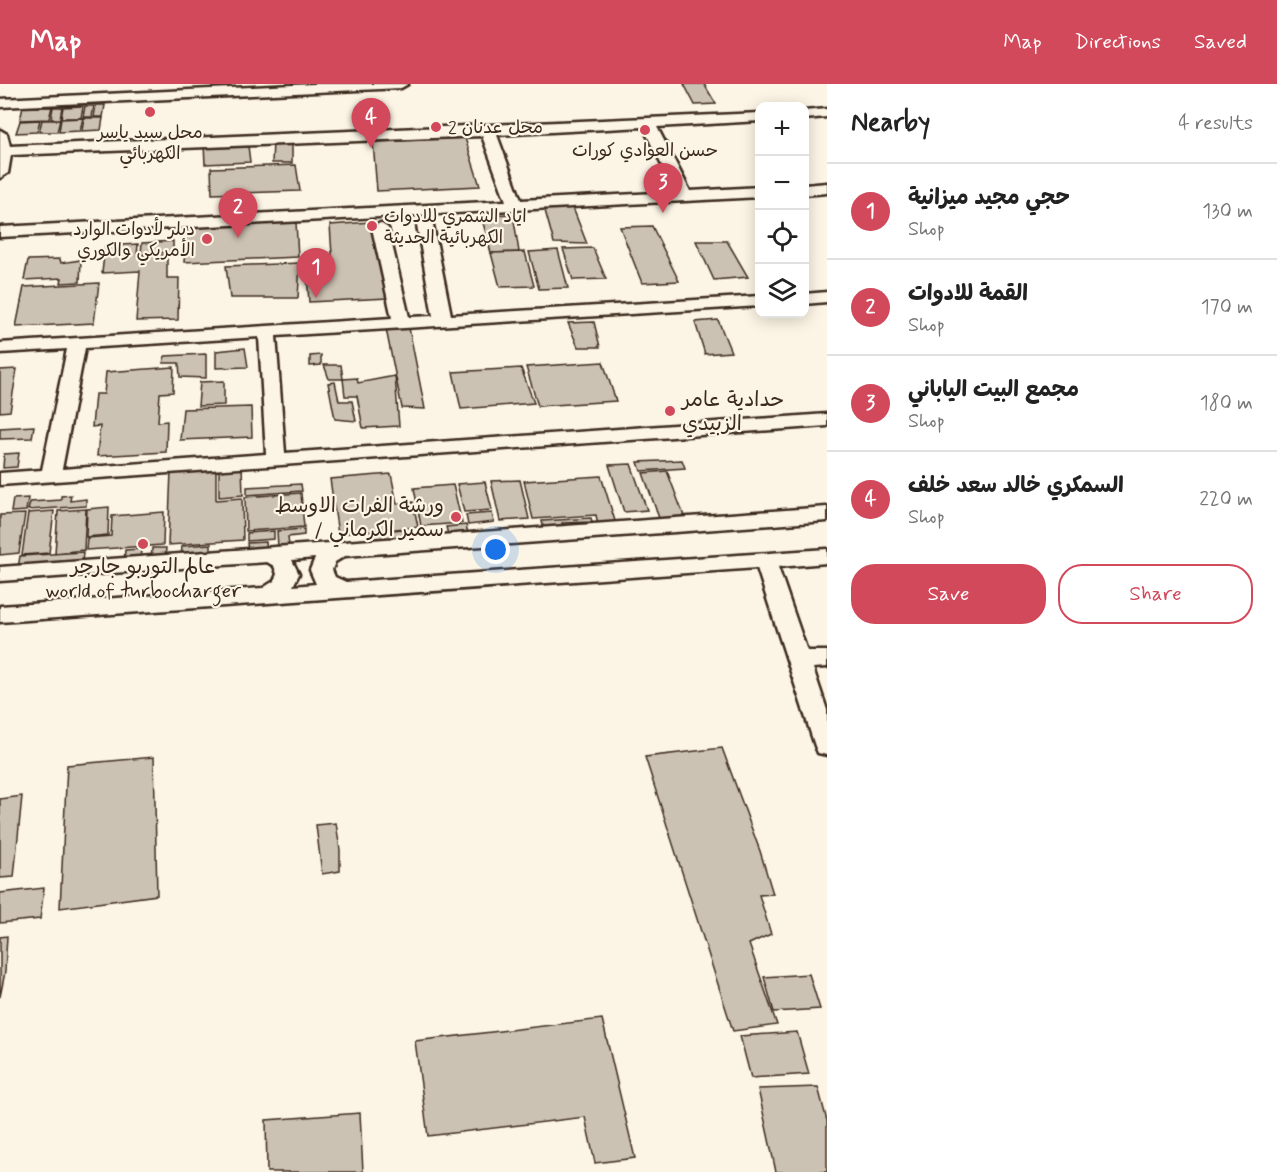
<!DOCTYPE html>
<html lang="en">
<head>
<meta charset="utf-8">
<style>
  body { margin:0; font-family:Mynerve,"Playpen Sans Arabic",sans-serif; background:#f2f2f2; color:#222 }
  .controls { position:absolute; right:18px; top:18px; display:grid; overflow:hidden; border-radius:12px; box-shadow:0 3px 15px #0003 }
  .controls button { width:54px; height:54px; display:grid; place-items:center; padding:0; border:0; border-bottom:2px solid #e0e0e0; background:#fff; color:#222; font:30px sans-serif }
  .you { position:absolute; left:496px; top:466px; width:21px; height:21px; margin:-15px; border:4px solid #fff; border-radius:50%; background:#1a73e8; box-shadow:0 0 0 9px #1a73e833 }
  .badge { display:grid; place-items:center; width:39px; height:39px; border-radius:50%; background:#d1495b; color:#fff; font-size:20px; font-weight:700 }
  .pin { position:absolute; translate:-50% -50px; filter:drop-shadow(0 2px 3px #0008) }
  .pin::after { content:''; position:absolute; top:32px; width:21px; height:18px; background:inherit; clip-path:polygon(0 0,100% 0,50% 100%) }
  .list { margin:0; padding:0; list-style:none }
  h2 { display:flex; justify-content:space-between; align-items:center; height:78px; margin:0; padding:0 24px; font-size:26px }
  h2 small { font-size:20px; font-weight:400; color:#767676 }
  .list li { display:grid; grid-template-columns:39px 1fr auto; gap:18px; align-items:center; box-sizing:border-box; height:96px; padding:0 24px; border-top:2px solid #e0e0e0 }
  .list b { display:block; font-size:22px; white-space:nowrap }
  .list p { margin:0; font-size:20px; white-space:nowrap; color:#767676 }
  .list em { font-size:20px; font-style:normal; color:#767676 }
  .actions { display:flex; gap:12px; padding:18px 24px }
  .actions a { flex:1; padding:14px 0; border:2px solid #d1495b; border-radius:24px; text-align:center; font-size:21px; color:#d1495b }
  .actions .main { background:#d1495b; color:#fff }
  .icon { flex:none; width:33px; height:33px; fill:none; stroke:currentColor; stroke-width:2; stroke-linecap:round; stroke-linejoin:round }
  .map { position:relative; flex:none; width:827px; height:1088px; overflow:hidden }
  header { display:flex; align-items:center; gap:36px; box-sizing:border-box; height:84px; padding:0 30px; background:#d1495b; color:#fff }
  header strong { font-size:28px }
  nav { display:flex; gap:33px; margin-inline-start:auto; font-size:21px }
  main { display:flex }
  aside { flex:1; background:#fff }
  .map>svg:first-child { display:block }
  .building { fill:#ccc2b3; stroke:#3b2a1e; stroke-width:1.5 }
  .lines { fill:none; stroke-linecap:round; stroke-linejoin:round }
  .minor-casing { stroke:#3b2a1e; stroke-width:5 }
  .minor { fill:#fcf5e5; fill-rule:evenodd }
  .poi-dot { fill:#d1495b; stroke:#fcf5e5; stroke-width:2 }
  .labels { text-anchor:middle; stroke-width:4.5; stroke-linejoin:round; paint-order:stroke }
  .far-poi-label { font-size:18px; fill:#3b2a1e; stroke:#fcf5e5; text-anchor:start }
  .poi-label { font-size:21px; fill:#3b2a1e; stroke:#fcf5e5; text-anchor:start }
</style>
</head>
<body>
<header>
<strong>Map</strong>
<nav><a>Map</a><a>Directions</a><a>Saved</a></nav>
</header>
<main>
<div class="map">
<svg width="827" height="1088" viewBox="0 0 827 1088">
  <rect width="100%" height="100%" fill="#fcf5e5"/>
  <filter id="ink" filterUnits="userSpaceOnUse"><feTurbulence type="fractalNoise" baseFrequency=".0167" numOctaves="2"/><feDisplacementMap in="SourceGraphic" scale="12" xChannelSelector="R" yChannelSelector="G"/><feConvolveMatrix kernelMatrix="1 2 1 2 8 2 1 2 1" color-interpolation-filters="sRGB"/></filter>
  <g filter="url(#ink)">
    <g class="building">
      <polygon points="684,0 704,0 716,20 695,21"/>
      <polygon points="96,21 105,21 103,33 94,33"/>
      <polygon points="83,22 81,34 61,34 63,23"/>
      <polygon points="85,22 94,22 92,33 83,33"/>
      <polygon points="23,23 52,23 49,35 20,36"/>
      <polygon points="53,23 62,23 60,35 51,35"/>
      <polygon points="83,34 80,47 59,48 61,35"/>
      <polygon points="84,34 103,34 101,46 82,47"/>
      <polygon points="40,36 37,48 16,49 20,37"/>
      <polygon points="42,36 60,36 57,48 39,48"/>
      <polygon points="465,54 480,102 377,107 373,58"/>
      <polygon points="292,57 292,79 272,79 273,58"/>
      <polygon points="228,59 231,63 248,62 250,78 205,80 204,60"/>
      <polygon points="296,81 300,107 212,110 211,84"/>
      <polygon points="544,123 573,124 587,160 554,159"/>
      <polygon points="513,130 519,168 491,169 481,131"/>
      <polygon points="296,138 298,173 184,178 187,143"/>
      <polygon points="371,138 388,214 309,218 307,191 333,186 330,141"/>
      <polygon points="652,142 679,197 642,199 620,143"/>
      <polygon points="173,157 173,168 141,170 142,159"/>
      <polygon points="696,157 727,157 748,193 714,196"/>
      <polygon points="138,160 137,172 167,171 167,194 179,194 178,236 136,237 140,187 102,189 105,162"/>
      <polygon points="593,164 606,195 573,196 563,165"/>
      <polygon points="558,166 568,204 539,205 529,168"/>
      <polygon points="525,168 534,202 500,203 491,169"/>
      <polygon points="60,175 61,179 81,176 80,198 61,199 62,194 24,196 28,176"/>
      <polygon points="300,179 298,214 230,214 226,182"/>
      <polygon points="99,199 94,239 16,243 24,203"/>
      <polygon points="718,236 731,268 705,270 695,238"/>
      <polygon points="594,238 600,263 578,263 568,239"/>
      <polygon points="409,244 425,325 402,324 386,245"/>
      <polygon points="245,264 248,283 216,284 216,267"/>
      <polygon points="206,270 206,294 180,293 179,279 163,279 165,272"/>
      <polygon points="321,271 321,281 310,282 310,272"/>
      <polygon points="603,278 616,317 538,322 526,283"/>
      <polygon points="324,281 341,281 343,295 329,295"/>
      <polygon points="174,283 173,308 160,309 158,338 167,337 166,368 97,372 100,342 92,343 95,310 104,310 106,288"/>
      <polygon points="521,284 534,319 461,325 453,288"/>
      <polygon points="17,285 10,327 0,328 0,286"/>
      <polygon points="395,292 399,342 363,344 357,312 345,312 343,295 357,294 358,299"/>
      <polygon points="224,297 224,321 198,322 200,298"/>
      <polygon points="335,298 339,317 352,317 356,337 335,335 328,299"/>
      <polygon points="251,323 252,353 180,356 183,325"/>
      <polygon points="34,342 32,354 0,355 0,344"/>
      <polygon points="19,369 17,383 3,384 4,370"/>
      <polygon points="682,376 685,384 641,387 638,378"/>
      <polygon points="631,380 647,426 624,428 609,381"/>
      <polygon points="242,382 243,411 219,413 219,383"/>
      <polygon points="216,384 216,416 242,414 243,456 168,461 171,387"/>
      <polygon points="667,387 684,432 659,434 643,389"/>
      <polygon points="391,390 397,420 413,418 418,443 338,450 330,395"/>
      <polygon points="601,392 616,440 598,441 596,431 533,435 524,397"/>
      <polygon points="520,396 529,435 500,437 491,397"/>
      <polygon points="485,398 492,426 464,428 457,400"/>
      <polygon points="301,400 302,407 247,411 247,403"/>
      <polygon points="453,401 462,439 421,442 414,404"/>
      <polygon points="301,409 304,443 246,447 245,413"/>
      <polygon points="71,411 70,417 86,415 86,422 28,426 30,418 61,416 61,412"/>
      <polygon points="28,414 26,427 11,428 13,415"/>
      <polygon points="109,423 108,451 86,453 87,425"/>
      <polygon points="86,425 84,466 55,469 58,427"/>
      <polygon points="54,427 49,469 22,471 28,429"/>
      <polygon points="164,428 163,461 86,466 87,454 111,452 112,432"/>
      <polygon points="492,429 494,438 468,441 466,431"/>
      <polygon points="25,430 19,469 0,471 0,431"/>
      <polygon points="591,434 592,438 562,439 563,446 544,447 542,437"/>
      <polygon points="466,441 468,449 448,451 446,443"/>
      <polygon points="304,445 304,451 288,453 289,462 278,463 277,447"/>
      <polygon points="403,445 405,457 373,460 371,448"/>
      <polygon points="274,447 274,455 247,457 247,449"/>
      <polygon points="266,458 267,468 248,469 247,459"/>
      <polygon points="211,460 211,473 181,475 182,462"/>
      <polygon points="152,464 166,464 165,476 151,477"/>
      <polygon points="141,465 140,477 124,478 125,466"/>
      <polygon points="83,468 82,479 18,485 20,472"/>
      <polygon points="722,664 760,767 773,810 759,811 771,850 749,860 777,941 733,947 645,673"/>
      <polygon points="154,673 157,811 60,824 67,681"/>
      <polygon points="22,712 14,793 0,794 0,715"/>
      <polygon points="336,739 340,766 340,787 322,790 316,741"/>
      <polygon points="44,804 40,835 0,839 0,809"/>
      <polygon points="7,852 5,888 0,913 0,853"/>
      <polygon points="809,890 820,925 774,928 764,893"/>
      <polygon points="602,935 635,1074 595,1079 585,1033 428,1052 415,957"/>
      <polygon points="797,948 809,990 751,994 740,952"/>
      <polygon points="818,1003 827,1037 827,1088 776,1088 758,1005"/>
      <polygon points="360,1029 363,1088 267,1088 266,1036"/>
    </g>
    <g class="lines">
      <g class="minor-casing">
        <g id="minor">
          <polygon points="314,0 408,0 401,4 0,23 0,15"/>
          <polygon points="827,25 827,33 804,35 804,27"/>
          <path d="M760,29V37L657,43L690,107L760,103V113L0,153V143L506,117L482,52L11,71L8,89L0,94V46L7,50L10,62ZM643,43L675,108L521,116L497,51Z"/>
          <polygon points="827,99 827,109 804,111 804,101"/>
          <path d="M425,136L433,141L451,231L760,212V222L276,252L285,369L827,330V342L0,401V389L42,386L67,265L0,269V259L392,234L372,144L380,139L388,144L409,233L433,232L417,141ZM259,253L266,370L62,385L85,264Z"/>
          <polygon points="827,208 827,218 804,220 804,210"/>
          <path d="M827,423V437L345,472L335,478L332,486L335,493L346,498L827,465V479L778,483L807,567H827V583L813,584L827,626V671L818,669L815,662L757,484L0,538V522L263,504L274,497L277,490L274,482L267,478L0,497V483ZM315,474L310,486L316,500L293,502L299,490L292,476Z"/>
        </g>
      </g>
      <use href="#minor" class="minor"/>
    </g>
  </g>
  <g class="poi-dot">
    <circle cx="150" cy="28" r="6"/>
    <circle cx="436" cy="43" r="6"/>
    <circle cx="645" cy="46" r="6"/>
    <circle cx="372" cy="142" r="6"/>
    <circle cx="207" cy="155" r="6"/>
    <circle cx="670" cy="327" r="6"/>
    <circle cx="456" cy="433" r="6"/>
    <circle cx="143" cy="460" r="6"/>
  </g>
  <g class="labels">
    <g class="far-poi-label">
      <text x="448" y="49">محل عدنان 2</text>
      <text x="150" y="54" text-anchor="middle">محل سيد ياسر<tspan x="150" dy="21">الكهربائي</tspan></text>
      <text x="645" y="72" text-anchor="middle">حسن العوادي كورات</text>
      <text x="384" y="138">اياد الشمري للادوات<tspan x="384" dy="21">الكهربائية الحديثة</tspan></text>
      <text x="195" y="151" text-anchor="end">ديلر لأدوات الوارد<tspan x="195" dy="21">الأمريكي والكوري</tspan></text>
    </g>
    <g class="poi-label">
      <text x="682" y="322">حدادية عامر<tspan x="682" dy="24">الزبيدي</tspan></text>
      <text x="444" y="428" text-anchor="end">ورشة الفرات الاوسط<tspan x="444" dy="24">/ سمير الكرماني</tspan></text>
      <text x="143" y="489" text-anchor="middle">عالم التوربو جارجر<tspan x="143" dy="24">world of turbocharger</tspan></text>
    </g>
  </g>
</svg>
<div class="controls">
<button>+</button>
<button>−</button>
<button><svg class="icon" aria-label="locate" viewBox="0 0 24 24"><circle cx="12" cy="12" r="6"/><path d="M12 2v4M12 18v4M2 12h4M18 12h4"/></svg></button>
<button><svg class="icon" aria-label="layers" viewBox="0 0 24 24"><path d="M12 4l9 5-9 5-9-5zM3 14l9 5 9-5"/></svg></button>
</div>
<div class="you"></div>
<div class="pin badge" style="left:316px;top:214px">1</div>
<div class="pin badge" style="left:238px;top:154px">2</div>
<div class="pin badge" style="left:663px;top:129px">3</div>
<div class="pin badge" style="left:371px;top:64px">4</div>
</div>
<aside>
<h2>Nearby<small>4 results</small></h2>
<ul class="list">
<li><span class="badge">1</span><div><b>حجي مجيد ميزانية</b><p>Shop</p></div><em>130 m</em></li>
<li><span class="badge">2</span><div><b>القمة للادوات</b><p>Shop</p></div><em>170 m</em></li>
<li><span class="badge">3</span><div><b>مجمع البيت الياباني</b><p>Shop</p></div><em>180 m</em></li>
<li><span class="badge">4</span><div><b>السمكري خالد سعد خلف</b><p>Shop</p></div><em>220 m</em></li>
</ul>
<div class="actions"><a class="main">Save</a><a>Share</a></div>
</aside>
</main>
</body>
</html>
